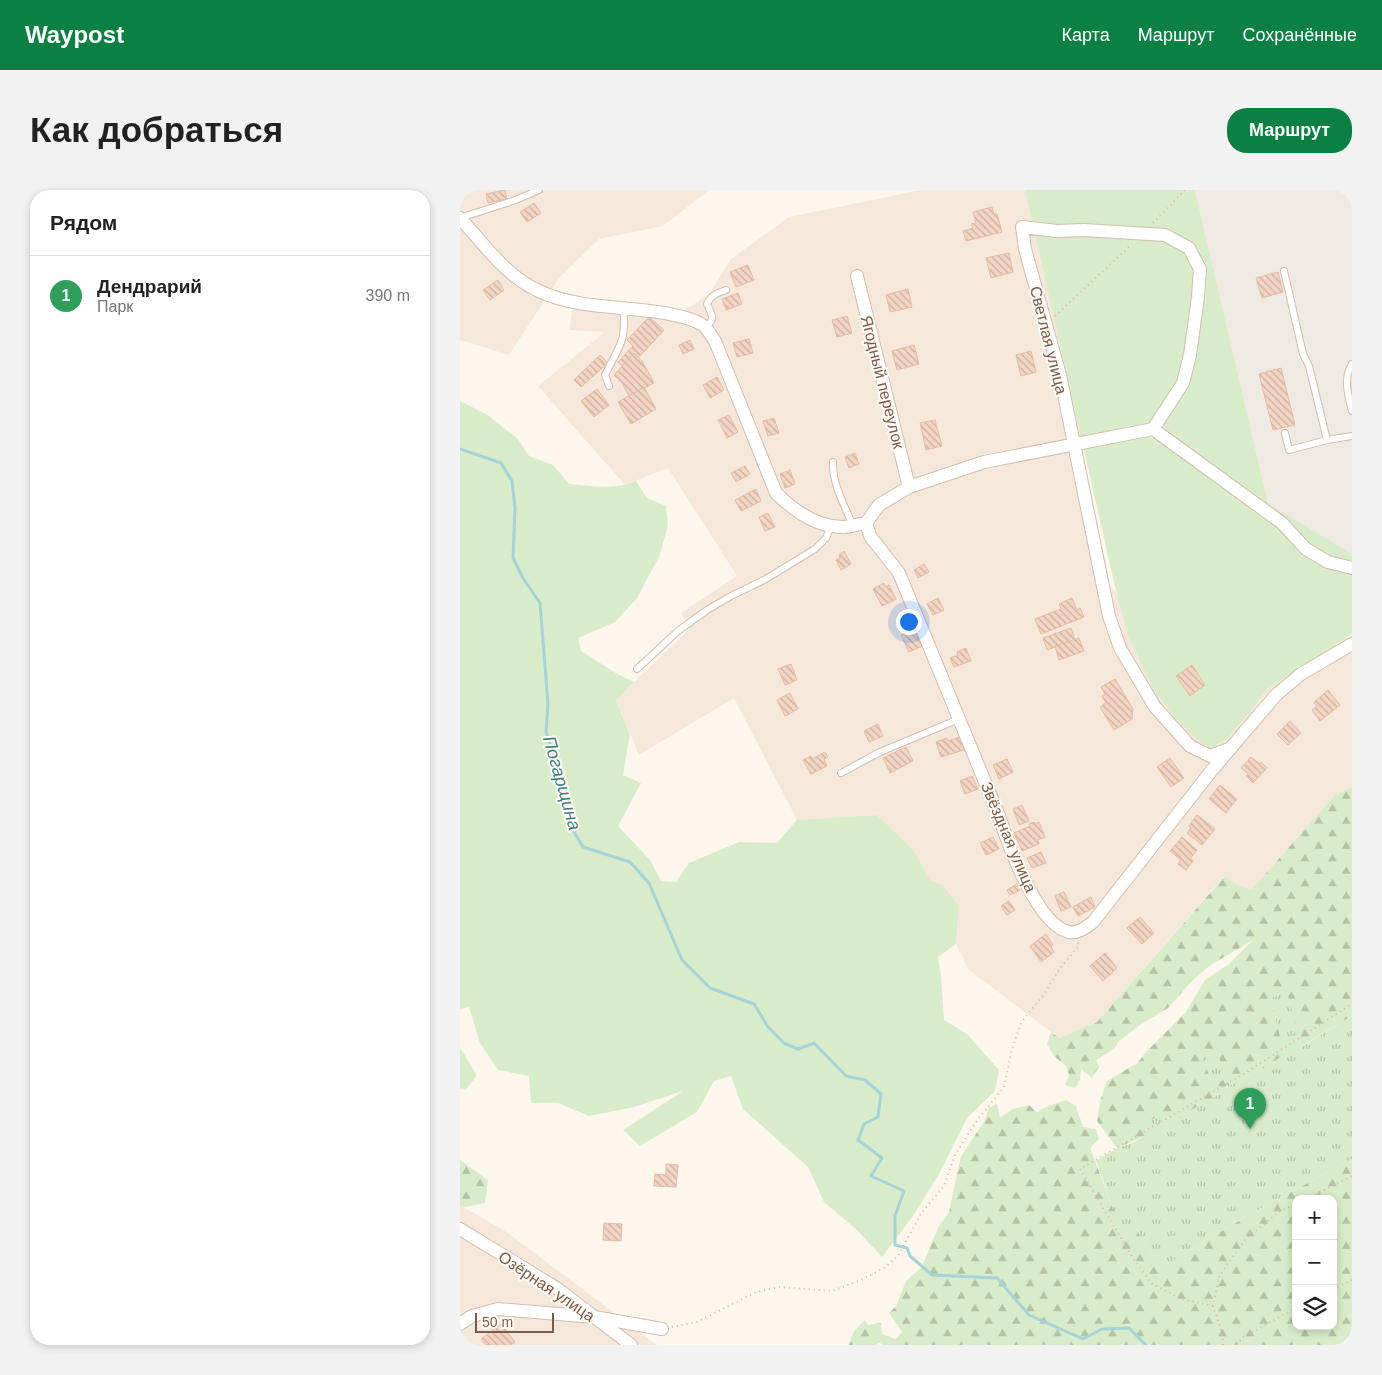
<!DOCTYPE html>
<html lang="ru">
<head>
<meta charset="utf-8">
<style>
  body { margin:0; font-family:Helvetica,sans-serif; background:#f2f2f2; color:#222 }
  .controls { position:absolute; right:15px; bottom:15px; display:grid; overflow:hidden; border-radius:10px; box-shadow:0 2px 8px #0003 }
  .controls button { width:45px; height:45px; display:grid; place-items:center; padding:0; border:0; border-bottom:1px solid #e0e0e0; background:#fff; color:#222; font:25px sans-serif }
  .scale { position:absolute; left:15px; bottom:12px; width:79px; box-sizing:border-box; padding-left:5px; border:2px solid #7a5c4d; border-top:0; font-size:14px; line-height:18px; white-space:nowrap; color:#7a5c4d; -webkit-text-stroke:4px #fffaf3; paint-order:stroke }
  .you { position:absolute; left:448px; top:431px; width:18px; height:18px; margin:-12px; border:4px solid #fff; border-radius:50%; background:#1a73e8; box-shadow:0 0 0 8px #1a73e833 }
  .badge { display:grid; place-items:center; width:32px; height:32px; border-radius:50%; background:#0b8043; color:#fff; font-size:16px; font-weight:700 }
  .pin { position:absolute; translate:-50% -41px; filter:drop-shadow(0 1px 2px #0008) }
  .pin::after { content:''; position:absolute; top:26px; width:18px; height:15px; background:inherit; clip-path:polygon(0 0,100% 0,50% 100%) }
  .list { margin:0; padding:0; list-style:none }
  h2 { display:flex; justify-content:space-between; align-items:center; height:65px; margin:0; padding:0 20px; font-size:21px }
  h2 small { font-size:16px; font-weight:400; color:#767676 }
  .list li { display:grid; grid-template-columns:32px 1fr auto; gap:15px; align-items:center; box-sizing:border-box; height:80px; padding:0 20px; border-top:1px solid #e0e0e0 }
  .list b { display:block; font-size:19px; white-space:nowrap }
  .list p { margin:0; font-size:16px; white-space:nowrap; color:#767676 }
  .list em { font-size:16px; font-style:normal; color:#767676 }
  .icon { flex:none; width:28px; height:28px; fill:none; stroke:currentColor; stroke-width:2; stroke-linecap:round; stroke-linejoin:round }
  .map { position:relative; flex:none; width:892px; height:1155px; overflow:hidden; border-radius:20px }
  header { display:flex; align-items:center; gap:30px; box-sizing:border-box; height:70px; padding:0 25px; background:#0b8043; color:#fff }
  header strong { font-size:24px }
  nav { display:flex; gap:28px; margin-inline-start:auto; font-size:18px }
  .intro { display:flex; align-items:center; justify-content:space-between; box-sizing:border-box; height:120px; padding:0 30px }
  h1 { margin:0; font-size:35px }
  .button { padding:12px 22px; border-radius:20px; background:#0b8043; color:#fff; font-size:18px; font-weight:700 }
  main { display:flex; gap:30px; padding:0 30px }
  aside { flex:1; background:#fff; border-radius:20px; box-shadow:0 2px 8px #0003 }
  .map>svg:first-child { display:block }
  .residential { fill:#f5e8da }
  .industrial { fill:#efe9e4 }
  .green { fill:#d8ecc9 }
  .forest { fill:url(#forest-firs); fill-rule:evenodd }
  .park { fill:url(#park-tufts) }
  .lines { fill:none; stroke-linecap:round; stroke-linejoin:round }
  .stream { stroke:#a5d3da; stroke-width:3 }
  .building { fill:url(#building-back-hatch); stroke:#e6bba3 }
  .lane-casing { stroke:#d1beb0; stroke-width:8 }
  .street-casing { stroke:#d1beb0; stroke-width:14 }
  .path { stroke:#d9b8a5; stroke-width:2; stroke-dasharray:1 4; stroke-linecap:butt }
  .lane { stroke:#fff; stroke-width:6 }
  .street { stroke:#fff; stroke-width:12 }
  .labels { text-anchor:middle; stroke-width:4; stroke-linejoin:round; paint-order:stroke }
  .street-label { font-size:16px; fill:#7a5c4d; stroke:#fffaf3 }
  .water-label { font-size:18px; font-style:italic; fill:#437c86; stroke:#fffaf3 }
</style>
</head>
<body>
<header>
<strong>Waypost</strong>
<nav><a>Карта</a><a>Маршрут</a><a>Сохранённые</a></nav>
</header>
<div class="intro"><h1>Как добраться</h1><a class="button">Маршрут</a></div>
<main>
<aside>
<h2>Рядом<small></small></h2>
<ul class="list">
<li><span class="badge" style="background:#2e9e5b">1</span><div><b>Дендрарий</b><p>Парк</p></div><em>390 m</em></li>
</ul>
</aside>
<div class="map">
<svg width="892" height="1155" viewBox="0 0 892 1155">
  <defs>
    <pattern id="forest-firs" width="22" height="20" patternUnits="userSpaceOnUse" patternTransform="scale(1.25)"><rect width="22" height="20" fill="#d8ecc9"/><path d="M5 1l3.5 6h-7zM16 11l3.5 6h-7z" fill="#b4c2a5"/></pattern>
    <pattern id="park-tufts" width="24" height="20" patternUnits="userSpaceOnUse" patternTransform="scale(1.25)"><rect width="24" height="20" fill="#d8ecc9"/><path d="M3 7l-1-3M5 7V3M7 7l1-3M15 17l-1-3M17 17v-4M19 17l1-3" fill="none" stroke="#b4c2a5"/></pattern>
    <pattern id="building-back-hatch" width="6" height="6" patternUnits="userSpaceOnUse" patternTransform="scale(1.25)"><rect width="6" height="6" fill="#f3d5c3"/><path d="M-1 5l2 2M0 0l6 6M5-1l2 2" fill="none" stroke="#cab0a1"/></pattern>
  </defs>
  <rect width="100%" height="100%" fill="#fdf6ec"/>
  <g class="residential">
    <polygon points="0,0 249,0 203,36 139,49 100,87 49,165 0,150"/>
    <polygon points="461,0 668,0 718,235 618,258 646,393 668,413 892,441 892,597 876,604 792,699 778,696 764,686 637,832 599,848 509,780 496,754 499,716 471,692 453,660 417,625 337,630 274,508 179,565 156,509 230,439 221,423 277,386 208,278 165,295 78,196 145,142 109,140 113,117 210,128 248,106 271,69 329,27"/>
    <polygon points="0,1015 48,1043 197,1155 0,1155"/>
  </g>
  <polygon class="industrial" points="735,0 892,0 892,364 808,313"/>
  <g class="green">
    <polygon points="565,0 735,0 808,313 892,364 892,444 806,500 790,522 767,549 750,558 737,550 717,530 694,500 668,446 654,392"/>
    <path d="M0,211L26,224L58,249L69,266L93,275L109,294C131,296 155,300 176,291L187,308L206,316L208,336L199,367L177,408L155,432L118,448L121,461L159,485L174,492L156,510L170,544L163,585L181,593L158,636L190,670L201,691L216,692L229,673L279,652L317,653L337,630L417,625L453,660L471,691L482,695L499,716L496,754L478,767L481,786L484,830L507,844L539,880L535,901L507,928L479,984L453,1026L422,1067L397,1040L364,1012L348,977L283,919L271,886L254,891L237,922L180,956L163,940L223,901L174,917L129,926L98,913H71L69,886L38,880L20,853L9,817L0,819Z"/>
    <polygon points="0,857 17,886 5,900 0,899"/>
  </g>
  <g class="forest">
    <polygon points="892,597 892,826 840,857 827,803 811,808 825,865 804,878 771,895 755,860 742,868 764,890 768,899 725,924 715,933 657,958 637,931 641,908 647,891 677,873 687,861 726,822 745,790 769,774 793,750 749,776 732,791 708,818 680,835 659,851 655,858 636,870 639,877 632,888 621,879 620,890 615,898 605,895 609,885 606,876 594,866 587,854 591,842 599,848 637,832 765,686 778,696 792,699 876,604"/>
    <path d="M606,910L616,916L623,937L636,939L639,949L630,958L653,1018L674,1035L700,1078L792,1023L892,969V1155H423L419,1152L415,1155H388L394,1141L405,1130L408,1135L421,1133L422,1144L436,1149L442,1142L429,1123L436,1116L446,1091L462,1077L478,1038L489,1022L501,966L524,932L529,918L537,914L540,927L553,919L569,915L577,922L588,916ZM836,1009H873V1136H836Z"/>
    <polygon points="0,970 28,990 25,1013 5,1017 0,1015"/>
  </g>
  <polygon class="park" points="827,802 841,857 892,826 892,969 792,1023 700,1078 674,1035 665,1037 653,1018 636,971 657,958 674,952 686,945 688,932 700,925 715,933 725,924 768,899 764,890 753,894 742,868 755,859 771,895 804,878 824,865 811,808"/>
  <g class="lines">
    <polyline class="stream" points="0,259 41,273 52,291 55,318 53,368 63,388 80,413 88,514 86,542 106,604 110,635 123,657 170,672 189,693 222,770 250,798 294,814 308,837 324,853 338,859 354,853 386,886 405,890 421,904 418,927 404,934 398,950 422,968 411,986 444,1001 435,1026 435,1055 447,1058 450,1066 472,1085 537,1088 569,1125 623,1149 642,1139 669,1138 686,1155"/>
  </g>
  <g class="building">
    <polygon points="45,0 47,9 28,13 26,4"/>
    <polygon points="74,13 81,23 67,32 60,22"/>
    <polygon points="532,17 534,24 537,24 542,42 506,51 503,41 513,38 511,34 516,33 513,22"/>
    <polygon points="549,63 553,82 531,88 526,68"/>
    <polygon points="288,75 294,90 276,97 270,82"/>
    <polygon points="818,82 823,102 802,108 796,88"/>
    <polygon points="38,90 44,100 30,110 23,100"/>
    <polygon points="448,99 452,117 430,122 426,105"/>
    <polygon points="278,103 282,114 266,120 262,109"/>
    <polygon points="387,126 392,143 377,147 372,130"/>
    <polygon points="189,127 204,140 167,180 158,172 173,156 167,150"/>
    <polygon points="289,149 293,163 277,167 273,153"/>
    <polygon points="230,150 234,159 223,164 219,155"/>
    <polygon points="454,155 459,174 437,180 432,161"/>
    <polygon points="571,161 576,182 561,186 556,165"/>
    <polygon points="174,163 182,171 194,193 169,206 162,193 154,185"/>
    <polygon points="140,165 148,173 121,197 114,190"/>
    <polygon points="821,178 835,235 813,240 799,184"/>
    <polygon points="257,187 264,200 250,208 243,195"/>
    <polygon points="184,197 196,219 171,234 158,212"/>
    <polygon points="137,199 149,215 134,227 121,211"/>
    <polygon points="269,225 278,242 267,248 258,230"/>
    <polygon points="314,228 319,243 308,246 303,231"/>
    <polygon points="475,230 482,256 466,260 460,233"/>
    <polygon points="395,263 399,274 389,278 385,267"/>
    <polygon points="285,276 290,284 276,292 271,283"/>
    <polygon points="330,280 335,294 325,298 320,284"/>
    <polygon points="296,299 301,311 281,321 275,310"/>
    <polygon points="308,323 315,337 305,341 299,327"/>
    <polygon points="384,361 391,374 381,380 376,370 380,368 379,365"/>
    <polygon points="464,374 469,382 458,388 454,380"/>
    <polygon points="424,393 426,397 429,395 436,409 422,416 413,399"/>
    <polygon points="478,408 484,420 473,425 467,414"/>
    <polygon points="612,408 617,420 620,418 624,427 581,444 575,429 601,419 599,414"/>
    <polygon points="611,438 615,450 587,460 583,448"/>
    <polygon points="453,439 462,456 449,462 441,445"/>
    <polygon points="619,448 624,461 599,470 595,456"/>
    <polygon points="506,458 511,471 494,477 490,468 498,465 497,462"/>
    <polygon points="331,474 337,490 325,495 318,479"/>
    <polygon points="732,475 745,495 730,506 716,486"/>
    <polygon points="655,489 673,519 672,529 654,540 640,517 646,513 642,506 645,504 641,497"/>
    <polygon points="868,500 880,515 860,531 852,520 857,516 854,512"/>
    <polygon points="330,503 338,519 325,526 317,510"/>
    <polygon points="830,531 841,543 828,555 817,544"/>
    <polygon points="418,534 423,546 409,552 404,541"/>
    <polygon points="502,546 507,559 481,567 476,552 487,548 488,551"/>
    <polygon points="446,557 453,571 430,583 423,568"/>
    <polygon points="365,562 368,567 364,569 367,576 351,584 343,570 351,566 352,569"/>
    <polygon points="791,567 800,574 801,572 807,578 793,593 786,586 788,584 781,578"/>
    <polygon points="710,568 724,588 711,597 697,577"/>
    <polygon points="547,569 553,582 539,589 533,575"/>
    <polygon points="512,586 518,599 505,604 500,591"/>
    <polygon points="760,595 777,609 766,623 749,609"/>
    <polygon points="562,615 569,631 559,635 553,619"/>
    <polygon points="737,625 755,639 742,655 727,643 731,638 729,636"/>
    <polygon points="574,632 575,634 579,632 585,647 578,650 579,654 562,661 554,643 570,636 569,634"/>
    <polygon points="533,647 539,659 526,665 520,653"/>
    <polygon points="722,647 737,660 730,669 733,671 726,680 718,674 721,670 710,661"/>
    <polygon points="581,662 586,673 572,678 567,668"/>
    <polygon points="557,694 560,700 550,705 547,700"/>
    <polygon points="604,702 611,717 601,721 595,706"/>
    <polygon points="631,707 635,717 618,726 613,717"/>
    <polygon points="549,711 555,720 547,725 541,716"/>
    <polygon points="680,727 694,743 682,754 667,738"/>
    <polygon points="586,744 593,755 591,757 594,762 581,772 570,756"/>
    <polygon points="645,763 657,778 643,791 630,776"/>
    <polygon points="206,974 218,975 216,997 194,996 195,984 206,985"/>
    <polygon points="144,1033 162,1034 161,1051 143,1050"/>
    <polygon points="41,1134 55,1152 51,1155 26,1155 21,1149"/>
  </g>
  <g class="lines">
    <g class="lane-casing">
      <g id="lane">
        <polyline points="0,28 53,11 79,0"/>
        <polyline points="824,81 843,164 849,176 867,250 892,246"/>
        <path d="M245,138C256,129 252,125 247,114C251,105 257,103 266,100"/>
        <path d="M892,174C883,188 888,205 892,221"/>
        <path d="M149,196L145,185C159,156 167,152 163,117"/>
        <polyline points="825,243 829,260 867,250"/>
        <path d="M373,272C372,294 385,316 393,336"/>
        <polyline points="177,479 218,441 247,420 271,406 304,390 355,359 366,348 371,336"/>
        <polyline points="381,583 420,562 499,529"/>
      </g>
    </g>
    <g class="street-casing">
      <g id="street">
        <path d="M0,28C25,55 46,87 81,102C119,119 164,116 205,123C217,126 230,127 241,134C247,137 251,146 255,151L316,303C334,321 357,337 383,337C391,337 399,334 406,333L419,315L449,297L524,272L693,239L822,333L846,359L868,372L892,378"/>
        <polyline points="397,86 449,297"/>
        <polyline points="693,239 723,193 730,165 738,107 740,79 729,58 705,45 624,40 597,41 562,37 565,59 600,185 649,426 660,458 695,517 730,556 750,566 771,558"/>
        <path d="M406,333L410,346L439,383L539,626C548,654 577,735 609,742C617,744 627,737 633,732L752,580L816,505L841,484L892,454"/>
        <polyline points="0,1039 98,1099 171,1155"/>
        <polyline points="0,1134 12,1126 38,1119 134,1127 202,1139"/>
      </g>
    </g>
    <g class="path">
      <polyline points="693,33 725,0"/>
      <polyline points="595,126 672,54"/>
      <polyline points="846,1009 892,986"/>
      <polyline points="873,1099 892,1090"/>
      <polyline points="753,1116 721,1109 691,1093 673,1068 620,979 785,883 892,814"/>
      <polyline points="212,1137 237,1132 296,1102 319,1097 372,1101 401,1090 424,1078 438,1066 462,1022 484,996 495,965 516,932 544,897 552,859 562,831 583,806 600,778 619,756 618,753"/>
      <polyline points="763,1155 762,1143 753,1116 759,1086 785,1050 818,1022 836,1014"/>
      <polyline points="777,1155 783,1147 836,1118"/>
    </g>
    <use href="#lane" class="lane"/>
    <use href="#street" class="street"/>
  </g>
  <g class="labels">
    <g class="street-label">
      <text transform="translate(589 150) rotate(76)" y="6">Светлая улица</text>
      <text transform="translate(423 192) rotate(76)" y="6">Ягодный переулок</text>
      <text transform="translate(549 647) rotate(67)" y="6">Звёздная улица</text>
      <text transform="translate(87 1096) rotate(34)" y="6">Озёрная улица</text>
    </g>
    <g class="water-label">
      <text transform="translate(102 593) rotate(74)" y="6">Погарщина</text>
    </g>
  </g>
</svg>
<div class="controls">
<button>+</button>
<button>−</button>
<button><svg class="icon" aria-label="layers" viewBox="0 0 24 24"><path d="M12 4l9 5-9 5-9-5zM3 14l9 5 9-5"/></svg></button>
</div>
<div class="scale">50 m</div>
<div class="you"></div>
<div class="pin badge" style="left:790px;top:939px;background:#2e9e5b">1</div>
</div>
</main>
</body>
</html>
